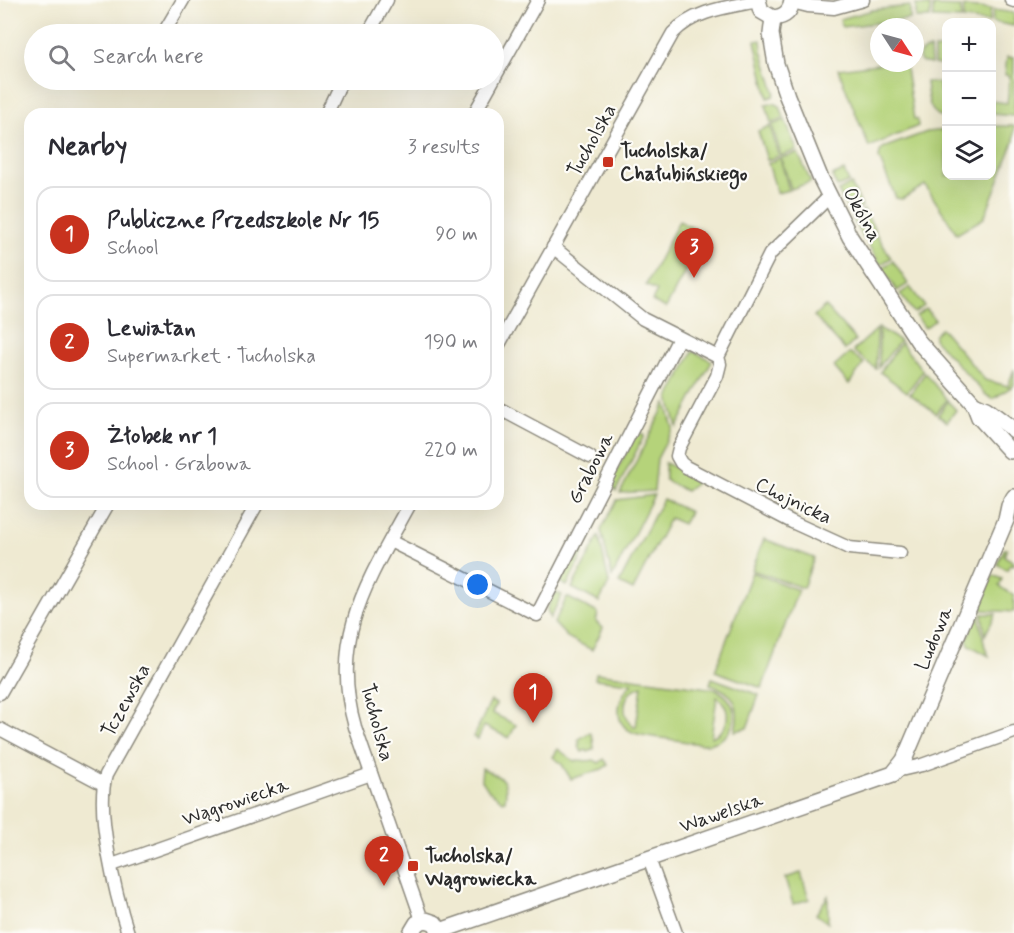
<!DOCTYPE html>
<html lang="en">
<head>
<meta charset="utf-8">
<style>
  body { margin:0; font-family:Mynerve,sans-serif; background:#f7f7f7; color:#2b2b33 }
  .controls { position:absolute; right:18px; top:18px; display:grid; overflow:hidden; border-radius:12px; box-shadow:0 6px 24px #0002 }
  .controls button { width:54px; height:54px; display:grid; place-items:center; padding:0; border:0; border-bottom:2px solid #e1e1e2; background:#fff; color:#2b2b33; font:30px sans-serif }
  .compass { position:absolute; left:870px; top:18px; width:54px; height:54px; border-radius:50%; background:#fff; box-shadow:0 6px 24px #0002; rotate:126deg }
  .you { position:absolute; left:478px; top:585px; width:21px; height:21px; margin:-15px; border:4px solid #fff; border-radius:50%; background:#1a73e8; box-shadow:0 0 0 9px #1a73e833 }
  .badge { display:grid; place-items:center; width:39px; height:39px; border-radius:50%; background:#c8321e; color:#fff; font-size:20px; font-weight:700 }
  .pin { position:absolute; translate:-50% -50px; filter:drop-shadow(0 2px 3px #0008) }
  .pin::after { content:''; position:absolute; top:32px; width:21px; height:18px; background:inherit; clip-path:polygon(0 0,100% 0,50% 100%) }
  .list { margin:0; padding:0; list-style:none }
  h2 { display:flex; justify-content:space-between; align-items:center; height:78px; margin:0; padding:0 24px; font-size:26px }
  h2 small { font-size:20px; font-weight:400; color:#7c7c81 }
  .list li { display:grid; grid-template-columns:39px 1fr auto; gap:18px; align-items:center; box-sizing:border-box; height:96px; margin:0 12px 12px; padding:0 12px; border:2px solid #e1e1e2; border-radius:18px }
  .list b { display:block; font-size:22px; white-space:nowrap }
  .list p { margin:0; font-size:20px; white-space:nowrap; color:#7c7c81 }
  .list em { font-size:20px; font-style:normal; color:#7c7c81 }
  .icon { flex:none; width:33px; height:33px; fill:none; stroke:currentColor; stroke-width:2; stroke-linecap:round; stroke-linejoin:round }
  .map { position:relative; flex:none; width:1014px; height:933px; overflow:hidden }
  .search { position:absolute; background:#fff; box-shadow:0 6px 24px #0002; left:24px; top:24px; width:480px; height:66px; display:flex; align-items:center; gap:15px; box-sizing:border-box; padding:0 21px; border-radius:33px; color:#7c7c81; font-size:22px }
  .panel { position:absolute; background:#fff; box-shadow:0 6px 24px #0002; left:24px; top:108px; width:480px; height:402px; border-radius:18px }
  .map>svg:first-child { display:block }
  .green { fill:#b5d37a; stroke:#707f52; stroke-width:1.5; fill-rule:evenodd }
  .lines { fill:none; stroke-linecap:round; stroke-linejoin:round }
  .minor-casing { stroke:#8d8a7e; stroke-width:15 }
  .tertiary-casing { stroke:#8d8a7e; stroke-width:18 }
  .minor { stroke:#fff; stroke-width:12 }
  .tertiary { stroke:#fff; stroke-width:15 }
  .poi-dot { fill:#c8321e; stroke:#fdfcf7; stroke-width:2 }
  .labels { text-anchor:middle; stroke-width:4.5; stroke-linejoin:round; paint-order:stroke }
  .street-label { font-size:20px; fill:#2b2b2b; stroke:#fdfcf7 }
  .poi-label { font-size:20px; font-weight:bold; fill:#2b2b2b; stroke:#fdfcf7; text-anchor:start }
</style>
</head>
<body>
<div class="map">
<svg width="1014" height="933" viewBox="0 0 1014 933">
  <rect width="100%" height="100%" fill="#fdfcf7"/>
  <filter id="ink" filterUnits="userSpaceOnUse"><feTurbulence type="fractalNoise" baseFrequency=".0167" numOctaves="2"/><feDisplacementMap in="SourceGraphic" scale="12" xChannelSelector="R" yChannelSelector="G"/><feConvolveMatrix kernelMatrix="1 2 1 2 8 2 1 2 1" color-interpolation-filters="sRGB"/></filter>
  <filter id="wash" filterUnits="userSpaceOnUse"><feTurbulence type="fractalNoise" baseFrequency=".008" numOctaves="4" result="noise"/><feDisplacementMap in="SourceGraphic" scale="24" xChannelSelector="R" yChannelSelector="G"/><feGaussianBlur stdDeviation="1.35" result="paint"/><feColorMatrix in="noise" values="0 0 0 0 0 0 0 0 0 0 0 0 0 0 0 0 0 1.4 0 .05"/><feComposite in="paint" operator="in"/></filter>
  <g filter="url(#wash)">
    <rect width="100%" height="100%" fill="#efead2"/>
    <g class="green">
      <polygon points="916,5 930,6 930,18 916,18"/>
      <polygon points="910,6 910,19 842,27 840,19 873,10"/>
      <polygon points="933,6 961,7 961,19 933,18"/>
      <polygon points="964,7 991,9 989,22 963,19"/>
      <polygon points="994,10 1014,13 1014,26 992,22"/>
      <polygon points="761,40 762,51 775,92 774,96 768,98 755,41"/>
      <path d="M930,49L931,64L921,62C916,54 923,50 930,49Z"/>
      <polygon points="934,49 946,49 946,66 934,64"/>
      <polygon points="1007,57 1014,58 1014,116 992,114 992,101 1007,103 1010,76 1005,75"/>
      <polygon points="885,63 905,63 914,119 917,119 918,126 869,147 838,69"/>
      <path d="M926,82L940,83V91L946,93V117C928,117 928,96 926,82Z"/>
      <polygon points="774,103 780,106 784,118 771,123 766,105"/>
      <polygon points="785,120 797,150 781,156 772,125"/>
      <polygon points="770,126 779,156 767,160 758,131"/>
      <polygon points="992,126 1014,126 1014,141 984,218 957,234 925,185 902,199 896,198 879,158 880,152 883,148 927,132 946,130 946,176 992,176"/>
      <polygon points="798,153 811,182 791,189 781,158"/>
      <polygon points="780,158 789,190 777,193 768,163"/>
      <polygon points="844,171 849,182 837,187 832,176"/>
      <polygon points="851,184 862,207 850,213 838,191"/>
      <polygon points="864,210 876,232 864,239 852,217"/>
      <polygon points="679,221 704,234 666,308 652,301 657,291 646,285"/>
      <polygon points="877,235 891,258 880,265 867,242"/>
      <polygon points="893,261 908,284 897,291 882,268"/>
      <polygon points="910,287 924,306 914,313 900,294"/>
      <polygon points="825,306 856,340 845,350 814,316"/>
      <polygon points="926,309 935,320 925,328 916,316"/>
      <polygon points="879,328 900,341 879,367"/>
      <polygon points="941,328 985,380 1008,386 1014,369 1014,385 993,399 986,395 934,339 934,335"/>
      <polygon points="877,329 876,369 853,351"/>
      <polygon points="901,343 923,371 907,392 880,372"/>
      <polygon points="682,349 688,349 675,375 669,368 677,352"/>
      <polygon points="693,351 712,361 677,427 669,398"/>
      <polygon points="850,353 864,363 849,384 834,367"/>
      <polygon points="925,373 947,400 936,413 910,394"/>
      <polygon points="948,401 956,410 947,422 938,415"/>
      <polygon points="666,403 673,428 657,459 654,491 620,493"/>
      <polygon points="638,430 644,436 616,491 610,483"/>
      <polygon points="665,463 701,479 686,491 665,480"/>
      <polygon points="654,495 612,577 601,530 617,500"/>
      <polygon points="663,499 690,512 683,524 670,518 633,590 619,583"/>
      <polygon points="599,536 609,583 599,602 572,588"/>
      <polygon points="764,539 814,558 803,588 752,570"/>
      <polygon points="578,545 583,554 567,586 560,582"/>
      <polygon points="1004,549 1007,549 1004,556 1014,562 1014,565 1010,564 1007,570 997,564"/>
      <polygon points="752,572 798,590 762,688 715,671"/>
      <polygon points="993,575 1002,579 999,586 1014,596 1014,612 983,610 980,608"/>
      <polygon points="555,592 562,595 550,618 547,609"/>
      <polygon points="567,597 598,613 596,622 603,628 592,650 567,637 554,623"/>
      <polygon points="982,614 996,614 985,635"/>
      <polygon points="979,616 985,648 989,656 969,645 967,639 976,617"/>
      <path d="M596,673L715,689C725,694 733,702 734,713C735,726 727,738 715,742C703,747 687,741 674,740C663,738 650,737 638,734C611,727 616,698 632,683L595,679ZM642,686L636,727H635C619,715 622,692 642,686ZM717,697C733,709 730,730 711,737Z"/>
      <path d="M712,678L759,695L747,728L735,731C741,705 735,693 710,684Z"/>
      <polygon points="491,701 496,704 492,713 516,725 509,738 484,726 478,739 473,737"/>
      <polygon points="590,732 593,738 594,749 588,752 586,750 582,752 578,745 580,743 578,740"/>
      <path d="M558,749L574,761C581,759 586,762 594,760L599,763L604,759L608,765L602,769L571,779L561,763L553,757Z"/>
      <path d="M482,768C500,778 509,777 505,800L503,801L489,791L481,779Z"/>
      <polygon points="801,873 809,899 793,904 785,878"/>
      <polygon points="828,896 828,923 816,914"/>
    </g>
  </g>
  <g filter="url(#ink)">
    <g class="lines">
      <g class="minor-casing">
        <g id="minor">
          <polyline points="1011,0 1014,1"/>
          <polyline points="792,2 808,6 834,8 863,0"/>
          <polyline points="163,34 183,0"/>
          <polyline points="368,34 387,0"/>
          <polyline points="326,114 342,80"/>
          <polyline points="474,114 538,0"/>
          <polyline points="829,197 770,254 718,357 720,364 717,376 679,448 677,456 681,463 686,467 792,522 849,548 900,553"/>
          <polyline points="553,247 643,319 718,357"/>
          <path d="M498,346L673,33C694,10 729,7 758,1"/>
          <polyline points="498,408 590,457"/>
          <path d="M410,504C368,581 329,636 355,727L422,920"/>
          <polyline points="390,541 537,615 679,338"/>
          <polyline points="0,693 108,504"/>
          <polyline points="0,729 103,784"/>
          <polyline points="896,771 922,765 1014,732"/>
          <polyline points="649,859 676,933"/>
          <polyline points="112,865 371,774"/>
          <path d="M128,933C116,896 95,811 106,775L257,504"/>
        </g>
      </g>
      <g class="tertiary-casing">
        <g id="tertiary">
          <path d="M758,0L761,11L773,18C785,17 791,11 792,0"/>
          <polyline points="773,18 771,34 776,64 787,96 820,177 850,237 918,341 974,404 979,417 1010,451"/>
          <polyline points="974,404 986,409 1014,430"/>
          <polyline points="440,931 893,774 904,760 1006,520 1009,506 1014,497"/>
          <polyline points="411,933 417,923 426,920 435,923 440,933"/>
        </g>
      </g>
      <use href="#minor" class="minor"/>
      <use href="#tertiary" class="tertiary"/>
    </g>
  </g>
  <g class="poi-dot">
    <rect x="602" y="156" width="12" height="12" rx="3"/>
    <rect x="407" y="860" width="12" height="12" rx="3"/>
  </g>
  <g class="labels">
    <g class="street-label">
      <text transform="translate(591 140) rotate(-61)" y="7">Tucholska</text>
      <text transform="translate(863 214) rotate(61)" y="7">Okólna</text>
      <text transform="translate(590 468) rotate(-63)" y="7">Grabowa</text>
      <text transform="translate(794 500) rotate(26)" y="7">Chojnicka</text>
      <text transform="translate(933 638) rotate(-67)" y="7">Ludowa</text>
      <text transform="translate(125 700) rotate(-61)" y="7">Tczewska</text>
      <text transform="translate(378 722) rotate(75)" y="7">Tucholska</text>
      <text transform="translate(235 801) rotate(-19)" y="7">Wągrowiecka</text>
      <text transform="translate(721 812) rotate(-19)" y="7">Wawelska</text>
    </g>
    <g class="poi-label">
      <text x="620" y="157">Tucholska/<tspan x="620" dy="23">Chałubińskiego</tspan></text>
      <text x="425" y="862">Tucholska/<tspan x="425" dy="23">Wągrowiecka</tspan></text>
    </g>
  </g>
</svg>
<div class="controls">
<button>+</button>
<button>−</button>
<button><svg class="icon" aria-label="layers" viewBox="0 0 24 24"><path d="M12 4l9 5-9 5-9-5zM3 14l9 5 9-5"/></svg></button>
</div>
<svg class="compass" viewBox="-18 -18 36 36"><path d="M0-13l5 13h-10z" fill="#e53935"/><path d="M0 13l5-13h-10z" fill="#7c7c81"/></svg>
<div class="you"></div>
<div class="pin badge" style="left:533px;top:723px">1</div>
<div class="pin badge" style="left:384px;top:886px">2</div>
<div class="pin badge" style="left:694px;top:278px">3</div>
<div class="search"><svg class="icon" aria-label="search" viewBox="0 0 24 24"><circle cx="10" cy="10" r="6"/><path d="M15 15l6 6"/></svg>Search here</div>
<section class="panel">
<h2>Nearby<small>3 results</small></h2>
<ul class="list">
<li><span class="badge">1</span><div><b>Publiczne Przedszkole Nr 15</b><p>School</p></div><em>90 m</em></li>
<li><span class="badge">2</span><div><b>Lewiatan</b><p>Supermarket · Tucholska</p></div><em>190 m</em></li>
<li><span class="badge">3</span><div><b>Żłobek nr 1</b><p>School · Grabowa</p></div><em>220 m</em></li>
</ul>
</section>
</div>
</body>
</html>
